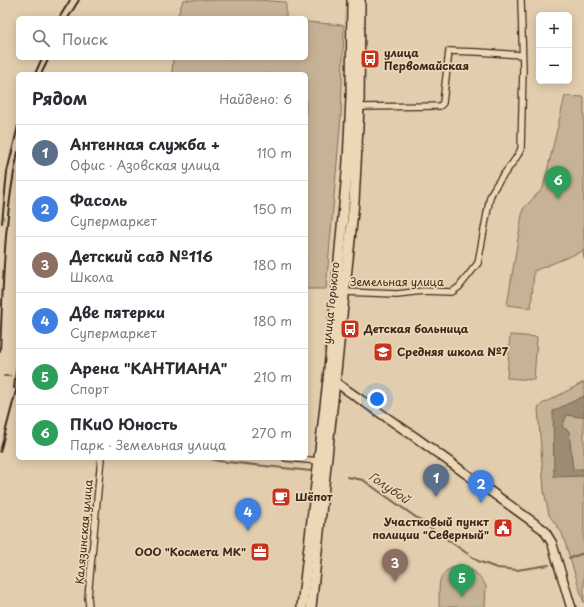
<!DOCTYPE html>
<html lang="ru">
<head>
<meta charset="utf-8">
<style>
  body { margin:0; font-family:"Playpen Sans",sans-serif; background:#f7f7f7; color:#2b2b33 }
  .controls { position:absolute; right:12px; top:12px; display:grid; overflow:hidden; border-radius:6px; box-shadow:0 2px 10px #0003 }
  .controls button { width:36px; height:36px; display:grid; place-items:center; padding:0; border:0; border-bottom:1px solid #e1e1e2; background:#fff; color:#2b2b33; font:20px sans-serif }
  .you { position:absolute; left:377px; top:399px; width:14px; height:14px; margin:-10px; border:3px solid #fff; border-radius:50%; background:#1a73e8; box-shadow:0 0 0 6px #1a73e833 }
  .badge { display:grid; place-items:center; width:26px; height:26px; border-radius:50%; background:#d93025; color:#fff; font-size:13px; font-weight:700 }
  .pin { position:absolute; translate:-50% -33px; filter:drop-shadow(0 1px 2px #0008) }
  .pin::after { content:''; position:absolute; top:21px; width:14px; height:12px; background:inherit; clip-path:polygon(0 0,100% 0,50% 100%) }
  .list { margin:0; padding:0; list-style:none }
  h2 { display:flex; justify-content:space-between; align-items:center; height:52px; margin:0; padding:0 16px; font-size:17px }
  h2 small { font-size:13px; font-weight:400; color:#7c7c81 }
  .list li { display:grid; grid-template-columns:26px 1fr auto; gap:12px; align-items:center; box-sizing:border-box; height:56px; padding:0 16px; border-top:1px solid #e1e1e2 }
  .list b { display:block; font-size:15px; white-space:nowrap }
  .list p { margin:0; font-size:13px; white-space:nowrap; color:#7c7c81 }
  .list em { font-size:13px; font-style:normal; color:#7c7c81 }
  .icon { flex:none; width:22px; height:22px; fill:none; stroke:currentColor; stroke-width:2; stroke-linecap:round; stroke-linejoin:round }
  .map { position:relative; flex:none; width:584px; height:607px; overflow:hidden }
  .search { position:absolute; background:#fff; box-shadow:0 2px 10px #0003; left:16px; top:16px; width:292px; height:44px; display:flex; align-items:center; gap:10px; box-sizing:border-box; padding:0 14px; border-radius:6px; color:#7c7c81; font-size:15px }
  .panel { position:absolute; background:#fff; box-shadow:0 2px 10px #0003; left:16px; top:72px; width:292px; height:388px; border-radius:6px }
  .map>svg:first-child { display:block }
  .green { fill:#c6b296; stroke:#806e5a }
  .water { fill:#9d8b73; stroke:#766451 }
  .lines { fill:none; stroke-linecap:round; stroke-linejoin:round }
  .stream { stroke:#766451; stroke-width:2 }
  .street-casing { stroke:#3b2a1e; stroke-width:8 }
  .secondary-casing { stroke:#3b2a1e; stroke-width:11 }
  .primary-casing { stroke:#3b2a1e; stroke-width:12 }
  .street { stroke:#ecd8b7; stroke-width:5.5 }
  .secondary { stroke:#ecd8b7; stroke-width:8 }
  .primary { stroke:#ecd8b7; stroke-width:9 }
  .rail { stroke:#3b2a1e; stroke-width:2 }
  .labels { text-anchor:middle; stroke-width:3.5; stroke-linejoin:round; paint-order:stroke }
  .poi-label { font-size:11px; font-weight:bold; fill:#3b2a1e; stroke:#ecd8b7; text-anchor:start }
  .street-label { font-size:11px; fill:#3b2a1e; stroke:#ecd8b7 }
  .water-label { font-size:12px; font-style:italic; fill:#544233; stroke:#ecd8b7 }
</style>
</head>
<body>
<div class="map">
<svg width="584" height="607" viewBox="0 0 584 607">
  <rect width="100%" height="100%" fill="#e2ceae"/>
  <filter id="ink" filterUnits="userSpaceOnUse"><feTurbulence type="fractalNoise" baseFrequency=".025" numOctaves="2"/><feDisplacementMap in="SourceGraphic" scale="8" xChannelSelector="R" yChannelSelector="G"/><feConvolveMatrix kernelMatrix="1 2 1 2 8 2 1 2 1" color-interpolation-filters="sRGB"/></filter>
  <g filter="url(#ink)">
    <g class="green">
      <polygon points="183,0 257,0 286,2 286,18 177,18"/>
      <polygon points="306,22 344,25 341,116 326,289 306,289 306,74 172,74 173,58 306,58"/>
      <polygon points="565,96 584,97 584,259 583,251 534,271 531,308 507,305 523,209 543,188"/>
      <polygon points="510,335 537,337 534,380 507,378"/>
      <polygon points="584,382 584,603 562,533 549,515 544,491 538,408 542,404"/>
      <path d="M460,566L469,568L476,573L483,581L486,586L485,607H439C440,587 434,570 460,566Z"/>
    </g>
    <polygon class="water" points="584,396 584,416 580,417 567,415 562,427 569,431 573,469 584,469 584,476 554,477 553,411"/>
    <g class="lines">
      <g class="stream">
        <polyline points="4,376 10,376"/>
        <polyline points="209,458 218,461 311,471"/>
        <polyline points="347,477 363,480 478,561 497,568 517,570 549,565"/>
        <polyline points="569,558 584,553"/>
      </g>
      <g class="street-casing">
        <g id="street">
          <polyline points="357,107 440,106 443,103 449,51 478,52 522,55"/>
          <path d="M344,292L397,294L423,291L452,292L459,287L478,263L490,197C497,178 513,167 521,149L523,69L521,0"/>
          <polyline points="286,458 319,461"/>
          <polyline points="89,607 88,597 101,458"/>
        </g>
      </g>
      <g class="secondary-casing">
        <polyline id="secondary" points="330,381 335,382 415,437 544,530 552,543 571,607"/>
      </g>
      <g class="primary-casing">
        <g id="primary">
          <polyline points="302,607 328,380 348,162 351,98 352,0"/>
          <polyline points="311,607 354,202 359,107 360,0"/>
        </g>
      </g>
      <use href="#street" class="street"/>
      <use href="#secondary" class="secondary"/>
      <use href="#primary" class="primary"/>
      <g class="rail">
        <polyline points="59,18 70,0"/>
        <polyline points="68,18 79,0"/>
        <polyline points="35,74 42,58"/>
        <polyline points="41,74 49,58"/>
        <polyline points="2,223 7,172 18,126"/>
        <path d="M0,351C3,286 4,215 18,152"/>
        <polyline points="14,388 18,356"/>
        <polyline points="0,452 18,383"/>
      </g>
    </g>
  </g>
  <defs>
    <g id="bus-square" transform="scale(1)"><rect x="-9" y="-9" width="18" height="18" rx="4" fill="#c8321e" stroke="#ecd8b7"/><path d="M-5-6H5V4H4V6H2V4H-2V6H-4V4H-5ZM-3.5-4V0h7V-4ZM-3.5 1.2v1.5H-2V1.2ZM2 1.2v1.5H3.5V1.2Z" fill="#fff"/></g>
    <g id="school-square" transform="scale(1)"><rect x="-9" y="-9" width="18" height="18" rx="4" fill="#c8321e" stroke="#ecd8b7"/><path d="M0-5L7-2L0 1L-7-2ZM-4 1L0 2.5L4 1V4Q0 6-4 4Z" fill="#fff"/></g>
    <g id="cafe-square" transform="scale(1)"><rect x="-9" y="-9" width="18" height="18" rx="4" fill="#c8321e" stroke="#ecd8b7"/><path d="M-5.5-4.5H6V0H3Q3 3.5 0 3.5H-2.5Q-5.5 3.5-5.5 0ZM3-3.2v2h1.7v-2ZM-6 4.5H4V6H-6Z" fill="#fff"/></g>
    <g id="civic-square" transform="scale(1)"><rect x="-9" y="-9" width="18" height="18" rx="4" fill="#c8321e" stroke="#ecd8b7"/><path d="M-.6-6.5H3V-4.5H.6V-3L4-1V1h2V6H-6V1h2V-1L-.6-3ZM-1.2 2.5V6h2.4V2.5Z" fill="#fff"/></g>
    <g id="office-square" transform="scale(1)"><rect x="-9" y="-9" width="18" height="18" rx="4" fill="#c8321e" stroke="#ecd8b7"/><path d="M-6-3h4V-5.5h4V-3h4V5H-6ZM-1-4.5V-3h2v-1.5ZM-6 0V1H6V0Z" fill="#fff"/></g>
  </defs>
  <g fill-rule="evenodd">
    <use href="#bus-square" x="370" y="59"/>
    <use href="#bus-square" x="350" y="329"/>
    <use href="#school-square" x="383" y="352"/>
    <use href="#cafe-square" x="281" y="497"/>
    <use href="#civic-square" x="503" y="528"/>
    <use href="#office-square" x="260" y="552"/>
  </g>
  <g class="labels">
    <g class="poi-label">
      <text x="384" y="57">улица<tspan x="384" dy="13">Первомайская</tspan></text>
      <text x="364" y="333">Детская больница</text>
      <text x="397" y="356">Средняя школа №7</text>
      <text x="295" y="501">Шёпот</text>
      <text x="489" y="526" text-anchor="end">Участковый пункт<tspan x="489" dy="13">полиции "Северный"</tspan></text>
      <text x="246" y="556" text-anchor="end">ООО "Космета МК"</text>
    </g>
    <g class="street-label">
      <text x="397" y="286">Земельная улица</text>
      <text transform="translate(331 303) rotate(-84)" y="4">улица Горького</text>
      <text transform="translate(84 532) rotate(-85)" y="4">Калязинская улица</text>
    </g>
    <g class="water-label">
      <text transform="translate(389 488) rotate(34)" y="4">Голубой</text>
    </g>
  </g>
</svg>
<div class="controls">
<button>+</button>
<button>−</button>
</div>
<div class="you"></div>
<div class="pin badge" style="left:436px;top:497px;background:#5c6f8a">1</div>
<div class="pin badge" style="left:481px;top:503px;background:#3f7fe0">2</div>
<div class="pin badge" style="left:395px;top:582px;background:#8d6e63">3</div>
<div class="pin badge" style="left:248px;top:531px;background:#3f7fe0">4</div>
<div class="pin badge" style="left:462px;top:597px;background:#2e9e5b">5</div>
<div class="pin badge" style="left:558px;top:199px;background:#2e9e5b">6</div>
<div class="search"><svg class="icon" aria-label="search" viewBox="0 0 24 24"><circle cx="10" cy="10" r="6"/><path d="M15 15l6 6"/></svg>Поиск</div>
<section class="panel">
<h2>Рядом<small>Найдено: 6</small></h2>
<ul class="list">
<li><span class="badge" style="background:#5c6f8a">1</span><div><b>Антенная служба +</b><p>Офис · Азовская улица</p></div><em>110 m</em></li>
<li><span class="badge" style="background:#3f7fe0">2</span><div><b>Фасоль</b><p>Супермаркет</p></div><em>150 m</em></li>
<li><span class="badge" style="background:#8d6e63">3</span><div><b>Детский сад №116</b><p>Школа</p></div><em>180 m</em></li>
<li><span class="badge" style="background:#3f7fe0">4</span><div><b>Две пятерки</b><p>Супермаркет</p></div><em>180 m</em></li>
<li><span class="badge" style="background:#2e9e5b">5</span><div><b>Арена &quot;КАНТИАНА&quot;</b><p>Спорт</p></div><em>210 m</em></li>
<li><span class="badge" style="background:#2e9e5b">6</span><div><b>ПКиО Юность</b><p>Парк · Земельная улица</p></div><em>270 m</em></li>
</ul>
</section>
</div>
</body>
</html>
